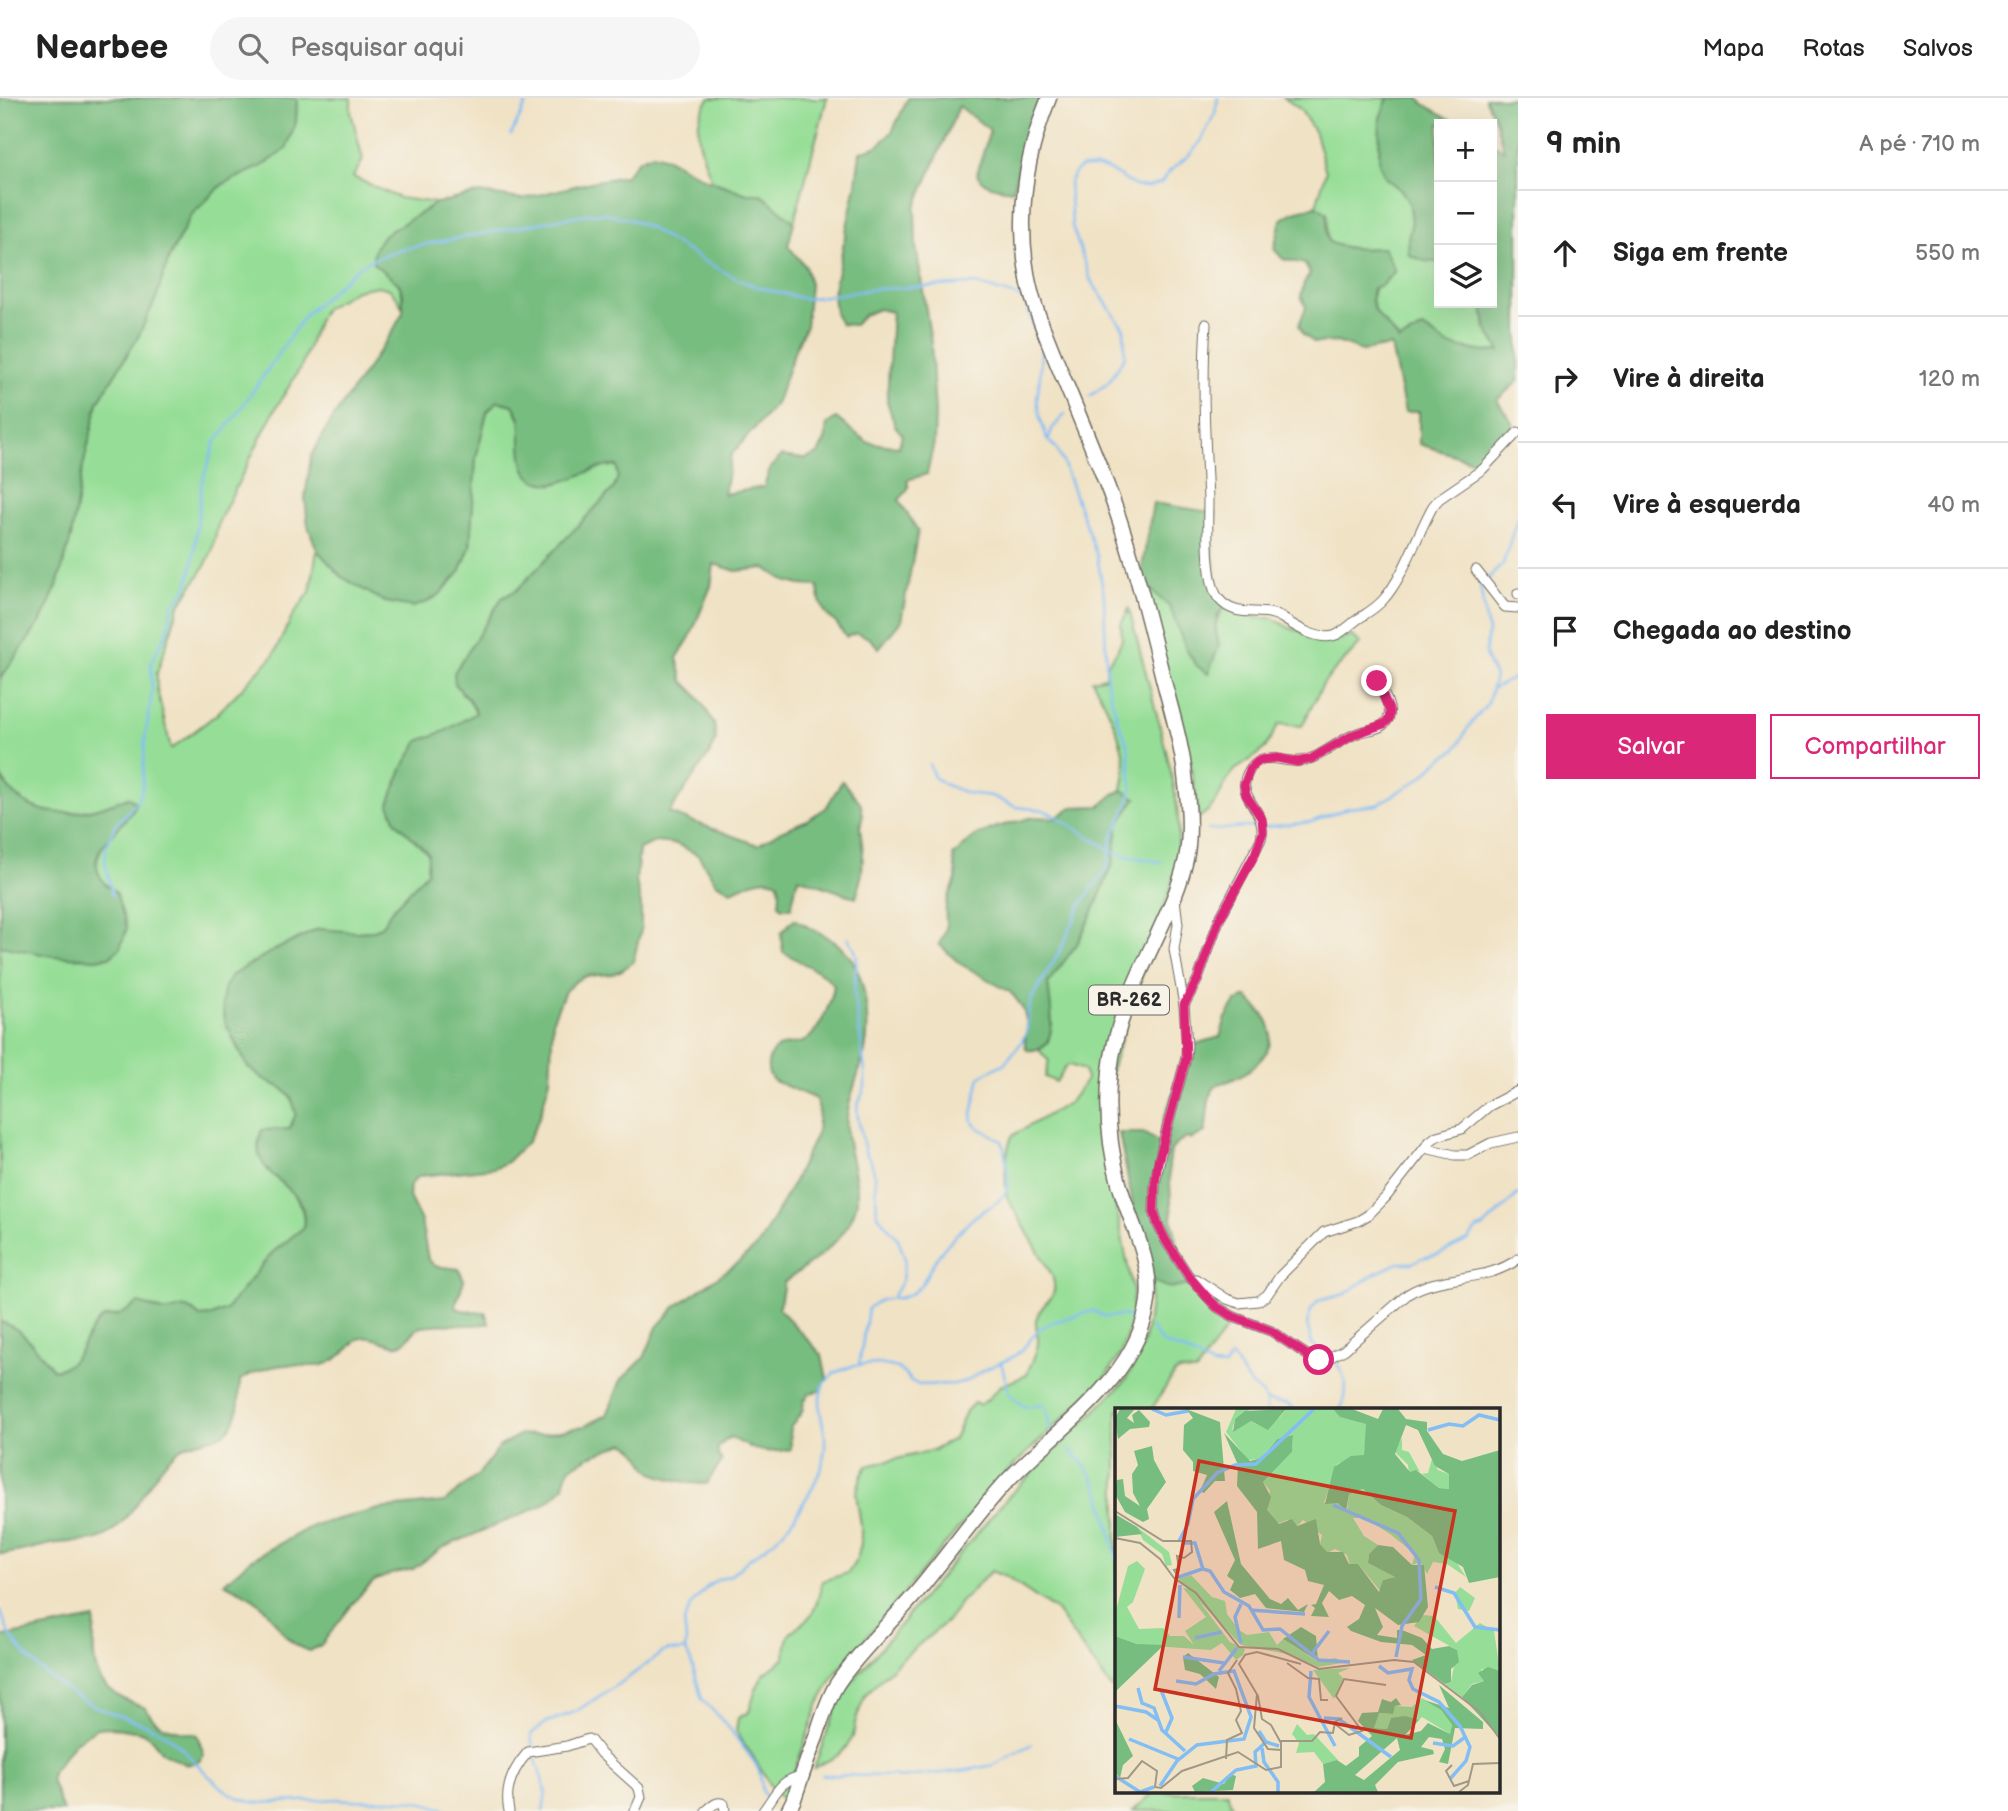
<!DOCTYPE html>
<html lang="pt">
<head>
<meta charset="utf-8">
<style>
  body { margin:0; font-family:"Balsamiq Sans",sans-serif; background:#f6f6f6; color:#222 }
  .controls { position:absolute; right:21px; top:21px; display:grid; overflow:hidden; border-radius:0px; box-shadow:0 7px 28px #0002 }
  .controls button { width:63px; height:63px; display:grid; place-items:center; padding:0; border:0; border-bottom:2px solid #e0e0e0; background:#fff; color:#222; font:35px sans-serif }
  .stop { position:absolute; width:21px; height:21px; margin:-16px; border:5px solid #db2777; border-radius:50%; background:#fff }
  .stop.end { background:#db2777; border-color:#fff; box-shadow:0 2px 7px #0008 }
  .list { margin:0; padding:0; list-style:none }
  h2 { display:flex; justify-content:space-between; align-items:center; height:91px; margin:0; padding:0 28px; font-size:30px }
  h2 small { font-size:23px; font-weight:400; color:#767676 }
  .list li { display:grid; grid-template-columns:46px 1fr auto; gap:21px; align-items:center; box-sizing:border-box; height:126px; padding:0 28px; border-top:2px solid #e0e0e0 }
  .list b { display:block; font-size:26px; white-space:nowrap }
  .list em { font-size:23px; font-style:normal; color:#767676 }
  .actions { display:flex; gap:14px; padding:21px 28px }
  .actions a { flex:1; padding:16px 0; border:2px solid #db2777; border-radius:0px; text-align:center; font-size:24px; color:#db2777 }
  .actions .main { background:#db2777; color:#fff }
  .icon { flex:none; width:38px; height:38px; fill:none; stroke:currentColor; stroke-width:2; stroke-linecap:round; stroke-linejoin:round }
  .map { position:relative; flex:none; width:1518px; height:1713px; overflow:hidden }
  header { display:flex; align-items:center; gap:42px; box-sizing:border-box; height:98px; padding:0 35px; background:#fff; border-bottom:2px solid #e0e0e0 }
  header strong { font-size:33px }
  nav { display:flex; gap:38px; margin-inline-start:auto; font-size:24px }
  .search { width:490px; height:63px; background:#f6f6f6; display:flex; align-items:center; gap:18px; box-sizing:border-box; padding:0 24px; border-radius:38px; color:#767676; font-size:26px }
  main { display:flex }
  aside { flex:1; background:#fff }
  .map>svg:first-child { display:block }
  .green { fill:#96de97; stroke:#608461; stroke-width:2 }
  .forest { fill:#78bd80; stroke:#527456; stroke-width:2 }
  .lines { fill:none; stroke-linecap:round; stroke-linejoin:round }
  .stream { stroke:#82bdf4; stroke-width:2.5 }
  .minor-casing { stroke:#706b61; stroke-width:11 }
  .highway-casing { stroke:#706b61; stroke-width:17 }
  .minor { stroke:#fff; stroke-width:9 }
  .highway { stroke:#fff; stroke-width:14 }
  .route { stroke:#db2777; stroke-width:9 }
  .labels { text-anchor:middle; stroke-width:5; stroke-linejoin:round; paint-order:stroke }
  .shield { fill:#f7f3e8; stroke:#686764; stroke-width:2 }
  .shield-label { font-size:18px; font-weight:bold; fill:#2b2b2b }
  .inset-river { fill:none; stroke:#82bdf4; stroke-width:3.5 }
  .inset-road { fill:none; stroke:#a19987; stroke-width:2 }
  .view { fill:#c8321e; fill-opacity:0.15; stroke:#c8321e; stroke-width:3.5 }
  .inset-edge { fill:none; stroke:#2b2b2b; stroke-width:3.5 }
</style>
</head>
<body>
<header>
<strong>Nearbee</strong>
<div class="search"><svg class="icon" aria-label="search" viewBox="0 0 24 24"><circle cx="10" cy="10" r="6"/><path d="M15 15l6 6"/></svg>Pesquisar aqui</div>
<nav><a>Mapa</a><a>Rotas</a><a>Salvos</a></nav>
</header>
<main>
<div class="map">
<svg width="1518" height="1713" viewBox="0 0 1518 1713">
  <rect width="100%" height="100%" fill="#f7f3e8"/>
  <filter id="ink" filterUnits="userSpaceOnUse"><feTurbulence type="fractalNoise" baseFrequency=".0143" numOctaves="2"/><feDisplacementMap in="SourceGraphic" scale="14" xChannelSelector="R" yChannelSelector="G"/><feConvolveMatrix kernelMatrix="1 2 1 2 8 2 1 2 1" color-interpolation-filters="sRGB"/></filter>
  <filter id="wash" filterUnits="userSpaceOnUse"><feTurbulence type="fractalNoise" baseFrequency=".00686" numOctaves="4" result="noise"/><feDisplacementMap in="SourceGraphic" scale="28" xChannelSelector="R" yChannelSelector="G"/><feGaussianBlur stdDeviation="1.57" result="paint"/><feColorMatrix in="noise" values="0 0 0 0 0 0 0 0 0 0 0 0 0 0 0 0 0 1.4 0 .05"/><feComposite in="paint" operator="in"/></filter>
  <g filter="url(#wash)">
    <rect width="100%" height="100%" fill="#f0e2c5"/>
    <g class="green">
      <path d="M297,0H351V14L363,62L353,79L399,100L437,105L384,137L373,165C395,181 403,182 403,211L397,199L389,191L378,188L356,192L324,211L315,230L302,267L273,315L219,423L212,453L205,468L179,508L157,575V591L171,651L217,616L273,558L293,517L310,494L317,452L342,479L385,504H427L440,496L460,474L470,449L476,360L487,314L498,303L513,307L552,387C572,380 595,367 617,367L618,379L614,390L517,492L502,500L454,575L461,595L470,603L476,615L445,633L419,643L396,724L428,755V774L391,813L381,829L372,833L356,834L318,831L269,855L231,878L224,890L232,940L248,969L262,980L283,991L291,999L296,1016L289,1032H262C259,1041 256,1051 260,1060C262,1064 265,1066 268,1069C284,1087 308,1104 303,1130L272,1155L226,1212L212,1218L200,1219L192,1212L164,1213L139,1205L120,1217L104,1219L97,1225L71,1267L54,1272C39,1255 23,1229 0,1224V848L95,861L109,859L120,850L116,795C112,791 106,788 103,784C83,758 117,730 133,712L135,704L128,699C83,719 28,728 0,677V581L41,523L57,488L71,439L82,373L98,304L138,239L156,200L169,160L191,117L223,86L264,67L286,51L296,24Z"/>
      <path d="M710,0H827L794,124L761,96H747L712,83C702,57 688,25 710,0Z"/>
      <path d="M1284,0H1388L1380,20L1379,65L1386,80L1402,93L1410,107L1412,124L1408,141L1425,163L1439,164V205H1483L1486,230L1500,253L1484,254L1448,247L1423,230L1399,243C1392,231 1388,232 1381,223C1363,199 1377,184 1389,162L1383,150C1366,151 1345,152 1329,144C1325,132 1329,127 1327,115L1316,108L1326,74L1315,35L1300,11Z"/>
      <path d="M1140,482L1170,509L1186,551L1196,567L1219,549C1214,528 1213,521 1229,505L1244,515L1258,520H1272L1290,530L1325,541L1337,542L1352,538L1361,545L1324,584L1302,628L1279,626L1265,650L1250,662L1235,672L1227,682L1217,702L1209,712L1199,720L1188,650Z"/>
      <path d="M1129,511C1139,548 1148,584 1158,621C1173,681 1187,723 1172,785L1102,999L1106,1072L1119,1123L1133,1194L1131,1225L1121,1255L1104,1281L1004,1377L835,1576L819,1605L784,1702L772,1691L751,1655L741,1643L736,1632L738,1620L749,1614L756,1591L763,1577L785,1560C786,1522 798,1538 812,1515C818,1506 820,1494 822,1483L848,1475L857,1461L861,1446V1427L856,1396L861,1379L867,1368L934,1352L954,1341L966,1313L974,1305L980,1307L988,1301L1000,1288L1027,1277C1030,1267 1037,1255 1038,1245C1039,1238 1035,1229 1036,1222C1041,1201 1061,1204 1052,1177L1007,1099C1004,1081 1005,1055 1012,1038L1070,1004L1086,982L1084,972L1070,967L1066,968L1056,984L1045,979L1049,963L1039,952L1048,944L1052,926L1048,885L1077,846L1093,814L1113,765L1118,727L1136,700L1122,692C1123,685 1125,677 1125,670C1124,642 1106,605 1092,582L1106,579V568L1117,553L1122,541L1121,526Z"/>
      <path d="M1152,1183L1174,1190L1180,1187H1191L1212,1210L1230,1225L1196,1274L1179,1273L1174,1276L1151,1312H1117V1583L1112,1591L1055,1512L1006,1479L991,1473L962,1503L946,1524L898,1564L865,1597L855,1625L853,1639L847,1648L837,1658L814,1670L835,1612L849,1587L1006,1401L1124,1284C1148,1249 1148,1223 1152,1183Z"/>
      <polygon points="1154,1694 1227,1694 1232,1709 1227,1709 1224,1713 1133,1713"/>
    </g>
    <g class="forest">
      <polygon points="0,0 297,0 296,24 286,51 264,67 223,86 191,117 169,160 156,200 138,239 98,304 82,373 71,439 57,488 41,523 0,581"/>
      <path d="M908,0H1041L1029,25L1013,92C999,90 984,90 977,76L990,32L959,8L915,110L916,148L931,244L935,316L934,344L927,376L907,382C911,391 905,395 899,402L918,433L901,523L879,550L869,540L857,535L846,539L836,525L826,516L820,503L818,488L800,487L785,483L765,470L736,473L714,466L711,488L690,539L677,560L683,583L694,594L703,606L714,626L716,641L710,655L669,715L758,747L781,733L805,723L826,710L842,683L860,704L863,717L860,730L863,753L862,775L856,800L798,779L791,810H782L779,806L780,796L778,784C764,776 745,787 731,793L716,785L698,757L677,746L655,744L639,751L636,783L641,807V832L633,864L622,872L612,876L586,878L576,883L565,893L553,921L550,981L540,1018L528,1043L507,1064L494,1070L419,1078L410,1087L409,1099L421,1123L428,1161L435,1168L459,1171L464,1182L455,1209L461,1212L485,1215L489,1225C466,1231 442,1222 419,1230C410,1234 407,1249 394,1247C382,1245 370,1235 357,1242C356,1243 351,1248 350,1249C343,1256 332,1265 323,1267C310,1270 299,1266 286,1267C271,1268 253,1274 240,1282C239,1298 241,1320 227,1333C215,1343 192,1341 178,1352C151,1374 138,1414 110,1435C96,1446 74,1443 58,1445C38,1448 20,1455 0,1456V1224C23,1229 39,1255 53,1272C80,1270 82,1238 100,1222C105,1218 109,1219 115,1218C124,1216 131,1209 139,1205C147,1207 155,1211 162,1213C180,1216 178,1200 200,1219L212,1218L226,1212L272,1155L303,1130C313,1081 243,1086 262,1032L289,1031L296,1016L291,999L283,991L262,980L248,969L225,924L222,907L224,890L231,878L269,855L318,831L356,834L372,833L381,829L391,813L427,774L428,755L396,724L389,706L402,671L419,643L445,633L476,615L470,603L455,586L454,575L502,500L517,492L614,390L618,379L617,368C590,366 565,392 539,384C515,376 523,341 520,321C519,316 516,311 513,307L498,303L487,314L476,360L470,449L460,474L440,496L427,504L413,509L385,504L342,479L317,452L308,428L305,400L311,359L329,326L393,233L403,214V195L399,186L373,165L374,151L384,137L437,105L480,95L523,101L591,84L625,78L638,62L653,56L667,60L703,80L747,96H761L794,124L788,148L805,168L810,186L806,228L796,249L776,306L731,357L724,396L764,389L770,370L781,358L805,361L818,356L825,342L827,326L836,320L867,344L899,349L902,336L895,328L887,303L892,214L878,211L864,217L854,227L841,226L835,215L833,196L856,86L860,54L878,48L892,34Z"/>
      <polygon points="1388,0 1419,0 1424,6 1459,26 1439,26 1439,164 1425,163 1409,157 1408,141 1412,124 1410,107 1402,93 1386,80 1379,65 1380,20"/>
      <path d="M1485,0H1518V283L1497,302L1514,327L1476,364L1419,346V314H1405L1391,248L1362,253L1337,244L1315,245L1303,236L1299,227L1306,209L1301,198L1304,185L1310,176L1305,166L1283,161L1274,151L1281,122L1294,114L1316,108L1327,115C1328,126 1325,133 1329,144C1345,152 1366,151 1384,150L1395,173L1382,187L1373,190C1366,215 1389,225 1399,243L1423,230L1448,247L1484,254L1500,253L1486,230L1483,206L1492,205V46L1504,52L1494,18Z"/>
      <polygon points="1153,405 1216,415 1211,439 1215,478 1220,498 1229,505 1218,516 1215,531 1219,548 1208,576 1196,567 1186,551 1170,509 1140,482"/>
      <path d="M0,677C28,728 83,719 128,699L136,705L133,712L99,753L96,763L98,774L103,784L116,795L127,830L120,850L109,859L95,861L53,858L0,848Z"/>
      <path d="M1122,692L1136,700L1118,727L1113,765L1093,814L1077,846L1048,885C1050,907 1062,955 1027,952C1023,944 1026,939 1027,930C1027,916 1020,904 1010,894L959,865L939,846C951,825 944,828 946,808C947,798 954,790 956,781C957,774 954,765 953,758L975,738L997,729L1034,719L1056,720L1072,709L1100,708L1114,696Z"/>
      <path d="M794,821C809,830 827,837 840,848C866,868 871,923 865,953C860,975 849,997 847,1019C844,1044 856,1069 857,1093C860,1134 812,1165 784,1184L779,1211L822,1257L827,1281L821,1292L810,1295L804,1303L802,1314L790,1330L791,1351C763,1357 753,1352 730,1339L718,1349V1357L722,1363C717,1372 711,1376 708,1385C699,1388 660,1380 652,1374C640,1363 642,1353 624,1345L591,1358L571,1369L565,1379L564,1388L556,1397L541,1408L442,1450L413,1471L391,1476L374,1483L359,1498L321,1547L310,1553C283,1547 277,1519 258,1504C248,1496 235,1491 224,1485L250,1462L314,1427L379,1411L444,1404L478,1377L500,1348L519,1337L544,1336L585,1328L607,1317L621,1282L644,1260L657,1229L675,1209L739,1164L759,1146L794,1083L817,1034L819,1011L816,1001L774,983C764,975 767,957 777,950C786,944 800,948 808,941C822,928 831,905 834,887L824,877L783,854L781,835Z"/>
      <path d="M1247,899C1254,907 1264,915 1268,924C1280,951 1253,973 1231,982C1224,985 1217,984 1213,992C1206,1002 1208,1022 1205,1034L1191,1041L1186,1040L1178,1044L1171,1052L1169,1067L1172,1121L1178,1149L1191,1187C1185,1187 1180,1189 1174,1190C1168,1191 1158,1185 1152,1183L1135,1117L1119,1035H1143L1160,1045L1164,1020L1189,953L1196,946L1220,939L1226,920L1236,904Z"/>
      <path d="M95,1521C91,1572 92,1592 146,1610C157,1632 174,1631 197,1637L204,1657L199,1663L187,1667L163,1655L150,1639L141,1634L109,1629L97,1630L75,1644L52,1675L51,1682L63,1713H0V1539Z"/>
    </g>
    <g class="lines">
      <g class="stream">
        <polyline points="511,37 529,0"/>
        <polyline points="1090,298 1108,285 1125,258 1124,231 1091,183 1072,128 1069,85 1075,74 1081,69 1098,69 1107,71 1135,88 1148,89 1161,85 1168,75 1190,56 1201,43 1215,15 1218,0"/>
        <polyline points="1048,343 1052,331 1065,316"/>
        <polyline points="1494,590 1518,578"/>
        <polyline points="929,666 934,679 944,686 966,695 991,698 1016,709 1043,712 1054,717 1109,751"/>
        <polyline points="1266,729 1311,724 1348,710 1377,707 1421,680 1437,664 1456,651 1469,628 1488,605 1495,579 1485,557 1488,534 1480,488 1503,466 1518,418"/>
        <path d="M1208,732C1226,732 1242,728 1259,729"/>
        <polyline points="1109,752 1126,758 1161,764"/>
        <path d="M112,797L105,763L106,749L115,728L137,703L142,692L145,642L152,593L151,565L167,534L173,507L184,495L187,489L193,466L202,384L215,345L235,319L305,217L357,170L369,163L392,154L427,146L587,116L606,115L632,122L648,129L709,166L740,182L757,189L805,201L876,191L976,186L1019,199L1024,203L1028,212L1041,249L1040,278L1037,301L1040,319L1047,341L1056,350L1063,364L1097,458L1104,498L1107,586L1117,620L1128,648L1132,691L1129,704L1112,740L1108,768L1080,808L1061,851L1032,900L1028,914L1027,933L1021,945L1005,965L980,978L972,1016L973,1024L979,1030L1002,1043C1005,1052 1010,1083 1007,1091C1000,1108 981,1111 970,1123C957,1135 943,1150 934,1164C925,1177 926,1185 912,1195C896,1206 884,1194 868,1211L859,1267"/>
        <polyline points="848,840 854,849 857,860 854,893 865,973 865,989 857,1009 858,1020 865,1054 871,1063 875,1078 877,1116 898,1141 905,1161 902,1182 893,1198"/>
        <path d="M1151,1229L1161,1244L1166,1247L1183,1252L1212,1268L1225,1269L1230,1260L1232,1259C1236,1266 1241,1273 1245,1279C1254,1294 1268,1292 1266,1312"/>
        <polyline points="1328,1258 1312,1246 1307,1226 1311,1212 1318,1203 1345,1196 1374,1176 1398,1165 1412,1165 1422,1160 1439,1156 1468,1142 1476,1132 1484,1129 1518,1096"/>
        <path d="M1334,1262C1346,1276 1350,1296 1340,1312"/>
        <polyline points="1001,1264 1009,1296 1025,1309 1042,1307 1046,1310 1051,1334"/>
        <polyline points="1267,1303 1287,1306 1295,1312"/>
        <path d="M1070,1352C1107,1386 1104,1416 1117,1460"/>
        <path d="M0,1512C4,1520 5,1529 10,1537C33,1571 68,1597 106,1613C124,1620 145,1624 161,1634C196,1655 216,1702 260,1705L339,1701C360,1704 380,1701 401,1702C418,1702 434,1707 450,1713"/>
        <polyline points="685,1552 686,1542 684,1523 692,1506 706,1490 717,1482 730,1478 749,1461 774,1443 791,1425 813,1389 822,1368 825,1350 825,1338 820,1313 820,1299 823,1287 834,1275 855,1267 880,1266 898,1270 911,1283 919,1287 954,1286 966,1283 986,1271 1011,1260 1021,1253 1039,1231 1053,1224 1093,1213 1106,1219 1123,1217 1134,1221"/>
        <polyline points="685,1552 691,1563 702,1601 730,1631 755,1665 759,1673 763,1694 766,1699 769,1699"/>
        <polyline points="822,1677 894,1678 899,1680 967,1672 994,1667 1032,1646"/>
        <polyline points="782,1683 787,1677 791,1676"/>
        <path d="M543,1713L546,1694L533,1652L531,1636L547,1624L575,1614L629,1579L663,1554C671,1549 677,1556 685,1552"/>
      </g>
    </g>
  </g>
  <g filter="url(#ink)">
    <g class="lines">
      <g class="minor-casing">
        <g id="minor">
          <path d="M1206,226C1202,285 1205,343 1208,401C1208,424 1205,484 1219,501C1237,523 1263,507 1282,520C1296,529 1320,544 1336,537C1344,533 1351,526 1358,521C1367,515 1376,510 1383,502C1404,479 1417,436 1433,408L1439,401L1483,371L1518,334"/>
          <polyline points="1476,472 1505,509 1518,510"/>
          <polyline points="1518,495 1518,496"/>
          <path d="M1175,801L1178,826L1174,851L1184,907L1187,948L1186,960L1163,1045L1155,1086L1154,1113L1158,1127L1166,1143L1188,1177L1217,1209L1234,1219L1271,1233L1313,1261L1319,1262H1325L1344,1252L1408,1196C1443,1175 1486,1185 1518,1161"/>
          <path d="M1184,907L1198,881L1219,822L1261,741C1269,709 1231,700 1250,671C1263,651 1281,665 1299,663C1322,661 1337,642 1358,635C1366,632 1377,632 1383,627C1386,625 1388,621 1389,618C1392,607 1381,592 1377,583"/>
          <polyline points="1425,1050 1455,1057 1468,1057 1491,1045 1518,1039"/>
          <polyline points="1196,1181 1227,1201 1239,1205 1258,1203 1267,1197 1280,1178 1324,1134 1358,1123 1368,1117 1386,1099 1430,1043 1437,1038 1462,1031 1489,1008 1518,993"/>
          <path d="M509,1713C504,1691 513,1671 528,1654L567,1648L588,1641L591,1643L601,1656L639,1690L641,1699L635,1713"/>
          <path d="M706,1713C712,1708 717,1702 724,1706L725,1713"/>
          <path d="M763,1713C776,1696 779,1682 802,1678"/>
        </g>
      </g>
      <g class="highway-casing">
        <path id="highway" d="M788,1713L794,1701C801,1680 808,1659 816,1639C822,1621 827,1602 837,1586C859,1553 891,1525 917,1494C947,1458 974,1419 1006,1384C1056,1331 1138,1281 1148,1203C1153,1162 1129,1123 1119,1085C1109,1048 1106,1011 1110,973C1115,926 1136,882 1156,840C1168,814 1180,789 1186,761C1191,737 1189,710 1186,686C1183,649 1171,612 1162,576C1145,508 1129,442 1103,377C1087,336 1070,296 1053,255C1043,229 1031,203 1027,175C1017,115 1026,56 1049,0"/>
      </g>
      <use href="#minor" class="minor"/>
      <use href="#highway" class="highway"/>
    </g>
  </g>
  <g class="lines" filter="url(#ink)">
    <polyline class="route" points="1319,1262 1313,1261 1271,1233 1234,1219 1217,1209 1206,1198 1188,1177 1166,1143 1158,1127 1154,1113 1155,1086 1158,1064 1186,960 1184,907 1198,881 1219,822 1255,756 1263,734 1262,721 1246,697 1244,687 1250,671 1259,662 1277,660 1297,664 1311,661 1355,636 1384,626 1389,621 1390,614 1377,583"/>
  </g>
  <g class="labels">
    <rect class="shield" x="1089" y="887.5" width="80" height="29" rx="5"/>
    <g class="shield-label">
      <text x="1129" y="908">BR-262</text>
    </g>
  </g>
  <g transform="translate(1115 1310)">
    <rect width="385" height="385" fill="#f0e2c5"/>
    <path d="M121,1H136L120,11L117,22L136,13L143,17L165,9L171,1H218L226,9L252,16L249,48L222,56L209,95H223L232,102L234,86L248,81L266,97L292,109L317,128L324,145L338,149L351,169L332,156L318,154L312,166L305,154L297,157L300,146L275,126L250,110H238L249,128L263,137L254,146L253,155L280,169L268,172L267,185L243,156L235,157L232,147L220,141L212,145L205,136L207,127L188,112L182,118L172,112L162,116L152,102L155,83L148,74L177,44L178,27L162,31L145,51L133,52L111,24ZM287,30V42L294,44L306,66L313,65L317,51L323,62L334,66V81L324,80L303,63L294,65L293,57L279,43ZM22,119L54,144L57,157L51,158L47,146L28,132ZM22,153L30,161L18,194L12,199L24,221L48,220L55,228H69L79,237L70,223L91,209L68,180L75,181L115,234L130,241L128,247L121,252L107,235L96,242L25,237L0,228V206L13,158ZM76,167L97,189L110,193L112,206L124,222L132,227L154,224L162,237L168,231L202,253L221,250L227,255L203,259L176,247L126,237L63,171ZM345,179L360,190L354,203L343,201L340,185ZM307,207L319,208L341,235L365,215L379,223L385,263L366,261L369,273L357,276L347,289L330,276L336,274L342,242L299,218ZM235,260L223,265L228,270L219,291L198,262ZM307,290L326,302L337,317L335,326L307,309L304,312L276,310L272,321L259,320L263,305L277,306L280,298L297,299ZM182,316L192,327L199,326L223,352L208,356L199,344L181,345L184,335L177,326Z" fill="#96de97"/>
    <path d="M5,1L19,2L12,10L19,15L17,7L24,2L35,14L34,19L15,21L3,31L0,10ZM71,1L105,14L110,73H100L89,85L85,83L92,67L78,63V54L68,42L69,17L78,10ZM171,1L153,22L136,13L118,24L120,11L130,3ZM218,1H237L263,11L268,1H283L291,11L312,14V23L328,46L347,53L385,42V169L354,175L348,159L324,145L317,128L292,109L266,97L248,81L234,86L231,103L223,95L210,96L219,59L236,48L249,47L251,16L225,9ZM291,17L303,22L320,58L334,66V81L324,80L301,62L295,64L280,46ZM109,25L135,53L147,50L162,31L178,27L177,44L148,74L156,89L152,102L164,116L177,111L182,118L201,111L205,136L212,144H228L234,156H243L264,184L268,172L280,169L253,155L254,146L263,137L278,139L297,157H309L313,199L304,214L283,217L260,200L268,219L262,227L282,230V222H287L307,230L317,241L334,238L342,242L344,254L336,261V274L330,276L297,252L311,247L297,237L266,234L236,223L232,219L244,211L250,197L237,188L224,192L214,183L207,195L214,209L196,208L200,200L196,197L201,196L209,177L193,173L190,162L169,152L166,133L143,141L142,104L122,78L123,57ZM37,38L39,52L51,74L32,101L34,111L28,114L10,104L0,86L2,72L8,71L10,88L25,98L18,85L17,66L23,57L19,43ZM112,93L126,156L155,191L166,196L173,190L183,202L193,196L189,204L151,200L140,186L125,190L115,182L119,173L112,168L120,152L99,104ZM0,106L22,119L27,126L0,129ZM186,219L201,228L203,253L168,231ZM0,228L22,236L49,237L0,284ZM73,245L104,269L101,281L85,266L70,262L68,249ZM373,259L385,263V330L347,289L357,277L369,273L363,265ZM324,277L368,314V321L340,320L333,356L324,354L330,341L327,331L314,329L306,339L318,342L319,346L283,354L260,377L263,384H199L210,374L208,356L222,352L231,358L244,348V339L257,328L243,313L247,305L263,304L267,291L276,294L281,290L286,297L280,298L278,306L264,305L259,320L272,321L276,310L290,308L304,312L290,327L306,323L313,315L335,326L337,317L326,302L309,292L334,300ZM282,330L285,342L249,372L240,367ZM0,311L18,348L8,357L5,370L0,364ZM115,366L121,368L118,382L80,384L77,378L88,370L109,376Z" fill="#78bd80" fill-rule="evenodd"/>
    <path class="inset-river" d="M37,1L51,7L73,3M313,22L334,16L348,18L364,7L385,12M218,97L283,125L304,152L306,191L287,218L281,249M64,133L73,116L78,91L102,65L120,57L141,56L199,1M69,135H80L88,161L95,163L109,184L134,198L148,222L165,221L204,252L235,254M64,169L87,161M320,179L339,185L360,219L385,222M135,202L190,206M64,210L65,177M80,230L107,224M126,235L120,209L126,196M196,247L214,223M68,249L109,255M264,258L273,265L297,261L294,272L298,281L324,294L345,318L355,339L351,353L335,371M104,263L122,240M196,263L194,289L220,338M23,280L27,295L39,300L47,322L70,343M46,282L57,310L51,324M0,298L31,304L43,312M209,310L224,311L276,349M144,323L151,334L164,338M14,331L63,351M318,335L338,338L349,330M147,340L149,354L163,374V384M0,368L25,384L39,379M45,378L62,353L82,337L129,331L136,309L119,263L99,266L81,276L61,273M96,384L121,362L141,358L140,344L151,334"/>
    <path class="inset-road" d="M0,103L48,133H76L77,144L69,150L62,148L64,161L59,162L64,170M0,130L25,135L45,151L59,170L81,185L124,239L163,241L204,261L279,252L299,254L365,304L385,331M129,247L142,244L186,256M172,255L193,270L204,271L206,292H213M142,286L139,320L153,341L167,342M220,316L234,327L247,323L221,288L229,271L271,277M165,333H197L205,324L218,325L220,314L227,310M111,351L112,332L127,325L121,312L126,303L121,281L113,265L122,252M337,357L331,363L339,378L354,373M0,371L13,370L27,353L42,363L40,379L46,380L67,363L123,344L151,362L166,359V335L156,317L147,311L143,288L124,256L130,247M344,384L353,377L358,356L385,355"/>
    <path class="view" d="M84,53L340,103L296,330L40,281Z"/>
    <rect width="385" height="385" class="inset-edge"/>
  </g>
</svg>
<div class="controls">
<button>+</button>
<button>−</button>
<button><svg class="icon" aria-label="layers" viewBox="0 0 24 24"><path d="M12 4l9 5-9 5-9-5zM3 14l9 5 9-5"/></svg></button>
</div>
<div class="stop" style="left:1319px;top:1262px"></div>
<div class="stop end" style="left:1377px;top:583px"></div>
</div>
<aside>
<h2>9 min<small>A pé · 710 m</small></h2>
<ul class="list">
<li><svg class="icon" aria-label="ahead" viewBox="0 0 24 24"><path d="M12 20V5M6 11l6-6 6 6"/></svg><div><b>Siga em frente</b></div><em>550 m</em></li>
<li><svg class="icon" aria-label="right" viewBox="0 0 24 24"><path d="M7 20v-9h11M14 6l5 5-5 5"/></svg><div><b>Vire à direita</b></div><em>120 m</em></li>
<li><svg class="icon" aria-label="left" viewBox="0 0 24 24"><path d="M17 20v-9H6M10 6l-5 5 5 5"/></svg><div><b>Vire à esquerda</b></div><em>40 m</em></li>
<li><svg class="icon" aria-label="arrive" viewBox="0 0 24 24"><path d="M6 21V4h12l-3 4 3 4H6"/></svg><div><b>Chegada ao destino</b></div></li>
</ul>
<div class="actions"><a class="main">Salvar</a><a>Compartilhar</a></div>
</aside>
</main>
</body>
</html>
